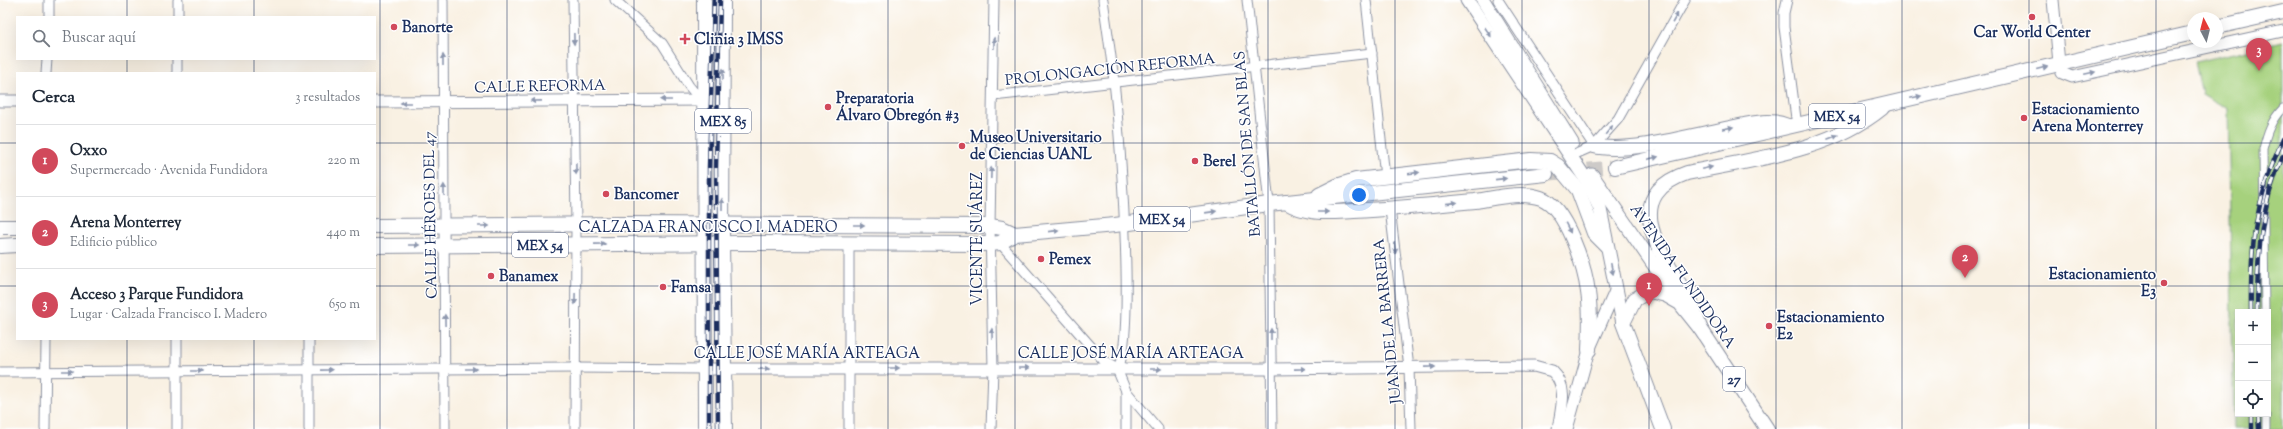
<!DOCTYPE html>
<html lang="es">
<head>
<meta charset="utf-8">
<style>
  body { margin:0; font-family:"Sorts Mill Goudy",serif; background:#f2f2f3; color:#1f2937 }
  .controls { position:absolute; right:12px; bottom:12px; display:grid; overflow:hidden; border-radius:0px; box-shadow:0 4px 16px #0002 }
  .controls button { width:36px; height:36px; display:grid; place-items:center; padding:0; border:0; border-bottom:1px solid #e0e1e3; background:#fff; color:#1f2937; font:20px sans-serif }
  .compass { position:absolute; left:2187px; top:12px; width:36px; height:36px; border-radius:50%; background:#fff; box-shadow:0 4px 16px #0002; rotate:353deg }
  .you { position:absolute; left:1359px; top:195px; width:14px; height:14px; margin:-10px; border:3px solid #fff; border-radius:50%; background:#1a73e8; box-shadow:0 0 0 6px #1a73e833 }
  .badge { display:grid; place-items:center; width:26px; height:26px; border-radius:50%; background:#d1495b; color:#fff; font-size:13px; font-weight:700 }
  .pin { position:absolute; translate:-50% -33px; filter:drop-shadow(0 1px 2px #0008) }
  .pin::after { content:''; position:absolute; top:21px; width:14px; height:12px; background:inherit; clip-path:polygon(0 0,100% 0,50% 100%) }
  .list { margin:0; padding:0; list-style:none }
  h2 { display:flex; justify-content:space-between; align-items:center; height:52px; margin:0; padding:0 16px; font-size:17px }
  h2 small { font-size:13px; font-weight:400; color:#747a83 }
  .list li { display:grid; grid-template-columns:26px 1fr auto; gap:12px; align-items:center; box-sizing:border-box; height:72px; padding:0 16px; border-top:1px solid #e0e1e3 }
  .list b { display:block; font-size:15px; white-space:nowrap }
  .list p { margin:0; font-size:13px; white-space:nowrap; color:#747a83 }
  .list em { font-size:13px; font-style:normal; color:#747a83 }
  .icon { flex:none; width:22px; height:22px; fill:none; stroke:currentColor; stroke-width:2; stroke-linecap:round; stroke-linejoin:round }
  .map { position:relative; flex:none; width:2283px; height:429px; overflow:hidden }
  .search { position:absolute; background:#fff; box-shadow:0 4px 16px #0002; left:16px; top:16px; width:360px; height:44px; display:flex; align-items:center; gap:10px; box-sizing:border-box; padding:0 14px; border-radius:0px; color:#747a83; font-size:15px }
  .panel { position:absolute; background:#fff; box-shadow:0 4px 16px #0002; left:16px; top:72px; width:360px; height:268px; border-radius:0px }
  .map>svg:first-child { display:block }
  .green { fill:#a6d17d; stroke:#60806e; fill-rule:evenodd }
  .lines { fill:none; stroke-linecap:round; stroke-linejoin:round }
  .primary-tunnel { stroke:#cdcac8; stroke-width:14; stroke-dasharray:14 7; stroke-linecap:butt }
  .pedestrian-casing { stroke:#8a90a0; stroke-width:9 }
  .minor-casing { stroke:#8a90a0; stroke-width:11 }
  .tertiary-casing { stroke:#8a90a0; stroke-width:13 }
  .secondary-casing { stroke:#8a90a0; stroke-width:15 }
  .primary-casing { stroke:#8a90a0; stroke-width:16 }
  .pedestrian { stroke:#fff; stroke-width:7 }
  .minor { stroke:#fff; stroke-width:9 }
  .tertiary { stroke:#fff; stroke-width:11 }
  .secondary { stroke:#fff; stroke-width:13 }
  .primary { stroke:#fff; stroke-width:14 }
  .rail-casing { stroke:#1b2f5e; stroke-width:4.5 }
  .rail { stroke:#fff; stroke-width:3; stroke-dasharray:9; stroke-linecap:butt }
  .oneway { fill:#8d97ae }
  .grid { fill:none; stroke:#1b2f5e; stroke-width:1; stroke-opacity:0.55 }
  .poi-dot { fill:#d1495b; stroke:#fff; stroke-width:1.5 }
  .labels { text-anchor:middle; stroke-width:3; stroke-linejoin:round; paint-order:stroke }
  .shield { fill:#fff; stroke:#5f6d8e; stroke-width:1 }
  .shield-label { font-size:14px; font-weight:bold; fill:#1b2f5e }
  .poi-label { font-size:15px; font-weight:bold; fill:#1b2f5e; stroke:#fff; text-anchor:start }
  .street-label { font-size:15px; fill:#1b2f5e; stroke:#fff }
</style>
</head>
<body>
<div class="map">
<svg width="2283" height="429" viewBox="0 0 2283 429">
  <rect width="100%" height="100%" fill="#fff"/>
  <filter id="ink" filterUnits="userSpaceOnUse"><feTurbulence type="fractalNoise" baseFrequency=".025" numOctaves="2"/><feDisplacementMap in="SourceGraphic" scale="8" xChannelSelector="R" yChannelSelector="G"/><feConvolveMatrix kernelMatrix="1 2 1 2 8 2 1 2 1" color-interpolation-filters="sRGB"/></filter>
  <filter id="wash" filterUnits="userSpaceOnUse"><feTurbulence type="fractalNoise" baseFrequency=".012" numOctaves="4" result="noise"/><feDisplacementMap in="SourceGraphic" scale="16" xChannelSelector="R" yChannelSelector="G"/><feGaussianBlur stdDeviation="0.9" result="paint"/><feColorMatrix in="noise" values="0 0 0 0 0 0 0 0 0 0 0 0 0 0 0 0 0 1.4 0 .05"/><feComposite in="paint" operator="in"/></filter>
  <g filter="url(#wash)">
    <rect width="100%" height="100%" fill="#f9f1e3"/>
    <path class="green" d="M2283,42V429H2234L2228,109L2202,94L2195,62ZM2238,312H2268V414H2238Z"/>
  </g>
  <g filter="url(#ink)">
    <g class="lines">
      <polyline class="primary-tunnel" points="1546,174 1615,167"/>
      <g class="pedestrian-casing">
        <g id="pedestrian">
          <path d="M2265,312L2263,149C2267,133 2271,120 2283,108"/>
          <polyline points="2266,414 2266,429"/>
        </g>
      </g>
      <g class="minor-casing">
        <g id="minor">
          <polyline points="443,0 445,429"/>
          <polyline points="573,0 576,225 575,429"/>
          <polyline points="615,0 662,43 689,86 694,92 705,97"/>
          <path d="M1103,0C1107,27 1111,54 1114,82C1119,123 1137,346 1117,369"/>
          <polyline points="1247,0 1269,204 1272,429"/>
          <polyline points="1366,0 1385,177"/>
          <polyline points="1498,0 1594,146"/>
          <polyline points="1787,0 1784,13 1784,27 1797,126"/>
          <polyline points="49,17 49,0"/>
          <polyline points="178,17 178,0"/>
          <polyline points="46,73 47,59"/>
          <polyline points="177,73 177,59"/>
          <polyline points="993,96 1372,53"/>
          <polyline points="1578,153 1594,146 1618,119 1685,0"/>
          <polyline points="1390,209 1409,368 1411,429"/>
          <polyline points="849,243 849,429"/>
          <polyline points="1000,243 1094,350 1105,362 1117,369 1126,391 1158,429"/>
          <polyline points="177,339 177,429"/>
          <polyline points="0,372 575,368 707,369"/>
          <polyline points="45,429 46,339"/>
          <polyline points="309,429 309,339"/>
          <polyline points="991,429 993,368 990,226 994,0"/>
          <polyline points="1126,429 1126,391"/>
        </g>
      </g>
      <g class="tertiary-casing">
        <g id="tertiary">
          <polyline points="2053,0 2059,63 2062,73 2072,77 2283,31"/>
          <polyline points="0,101 17,101"/>
          <polyline points="375,102 705,100"/>
          <path d="M707,369H1271L1534,366L1552,371C1569,387 1561,409 1558,429"/>
          <polyline points="1567,429 1589,350 1616,289"/>
        </g>
      </g>
      <g class="secondary-casing">
        <g id="secondary">
          <polyline points="1467,0 1589,184 1600,209 1623,323"/>
          <polyline points="1483,0 1572,143"/>
          <polyline points="1592,175 1680,303"/>
        </g>
      </g>
      <g class="primary-casing">
        <g id="primary">
          <polyline points="704,0 705,429"/>
          <polyline points="723,0 722,243 725,429"/>
          <polyline points="2217,27 2283,12"/>
          <path d="M1594,146C1627,154 1695,135 1730,128C1750,124 1769,118 1788,126"/>
          <polyline points="1615,167 2193,33"/>
          <polyline points="1319,195 1337,186 1356,180 1531,160 1550,161 1558,166 1578,190 1594,233 1607,246"/>
          <path d="M1286,202C1307,215 1330,212 1354,211C1394,209 1434,205 1475,201C1495,198 1521,191 1541,198C1566,207 1585,268 1588,292C1591,311 1590,331 1589,350"/>
          <polyline points="375,226 624,224 990,226 1002,228 1015,234"/>
          <polyline points="0,227 17,227"/>
          <polyline points="0,246 17,245"/>
          <polyline points="375,246 741,243 990,244 1000,243 1015,234 1115,225 1269,204 1546,174"/>
          <path d="M1700,328C1697,319 1694,308 1689,300C1666,259 1615,198 1687,173C1753,159 1828,152 1882,108"/>
          <polyline points="1663,429 1623,323 1635,299 1650,291 1666,295 1680,303 1700,328 1767,429"/>
        </g>
      </g>
      <use href="#pedestrian" class="pedestrian"/>
      <use href="#minor" class="minor"/>
      <use href="#tertiary" class="tertiary"/>
      <use href="#secondary" class="secondary"/>
      <use href="#primary" class="primary"/>
      <g class="rail-casing">
        <g id="rail">
          <path d="M2251,312C2250,245 2255,200 2283,139"/>
          <path d="M2257,312C2257,258 2260,206 2283,156"/>
          <polyline points="2252,414 2252,429"/>
          <polyline points="2258,414 2259,429"/>
          <polyline points="709,429 709,167 714,0"/>
          <polyline points="718,429 716,167 720,0"/>
        </g>
      </g>
      <use href="#rail" class="rail"/>
    </g>
    <defs><path id="oneway-solid" d="M-6-.8H1V-3.2L6.5 0L1 3.2V.8H-6Z"/></defs>
    <g class="oneway">
      <use href="#oneway-solid" transform="translate(1675 18) rotate(-61)"/>
      <use href="#oneway-solid" transform="translate(1488 32) rotate(56)"/>
      <use href="#oneway-solid" transform="translate(574 39) rotate(89)"/>
      <use href="#oneway-solid" transform="translate(994 43) rotate(-89)"/>
      <use href="#oneway-solid" transform="translate(443 60) rotate(-90)"/>
      <use href="#oneway-solid" transform="translate(2042 68) rotate(-14)"/>
      <use href="#oneway-solid" transform="translate(2090 73) rotate(-12)"/>
      <use href="#oneway-solid" transform="translate(723 74) rotate(-90)"/>
      <use href="#oneway-solid" transform="translate(1916 97) rotate(-12)"/>
      <use href="#oneway-solid" transform="translate(666 100) rotate(180)"/>
      <use href="#oneway-solid" transform="translate(536 101) rotate(179)"/>
      <use href="#oneway-solid" transform="translate(406 103) rotate(-180)"/>
      <use href="#oneway-solid" transform="translate(1728 128) rotate(-11)"/>
      <use href="#oneway-solid" transform="translate(1609 130) rotate(-51)"/>
      <use href="#oneway-solid" transform="translate(1833 137) rotate(-21)"/>
      <use href="#oneway-solid" transform="translate(1653 158) rotate(-13)"/>
      <use href="#oneway-solid" transform="translate(1707 168) rotate(-12)"/>
      <use href="#oneway-solid" transform="translate(576 169) rotate(89)"/>
      <use href="#oneway-solid" transform="translate(991 173) rotate(-88)"/>
      <use href="#oneway-solid" transform="translate(1414 173) rotate(-7)"/>
      <use href="#oneway-solid" transform="translate(1501 179) rotate(-6)"/>
      <use href="#oneway-solid" transform="translate(444 190) rotate(-91)"/>
      <use href="#oneway-solid" transform="translate(1452 203) rotate(-6)"/>
      <use href="#oneway-solid" transform="translate(722 204) rotate(-90)"/>
      <use href="#oneway-solid" transform="translate(1211 212) rotate(-8)"/>
      <use href="#oneway-solid" transform="translate(1323 212)"/>
      <use href="#oneway-solid" transform="translate(859 225)"/>
      <use href="#oneway-solid" transform="translate(484 226)"/>
      <use href="#oneway-solid" transform="translate(1568 228) rotate(63)"/>
      <use href="#oneway-solid" transform="translate(1054 231) rotate(-6)"/>
      <use href="#oneway-solid" transform="translate(600 244) rotate(-1)"/>
      <use href="#oneway-solid" transform="translate(414 245)"/>
      <use href="#oneway-solid" transform="translate(1395 248) rotate(83)"/>
      <use href="#oneway-solid" transform="translate(1612 269) rotate(78)"/>
      <use href="#oneway-solid" transform="translate(575 299) rotate(91)"/>
      <use href="#oneway-solid" transform="translate(445 320) rotate(-91)"/>
      <use href="#oneway-solid" transform="translate(992 334) rotate(-91)"/>
      <use href="#oneway-solid" transform="translate(1271 334) rotate(-90)"/>
      <use href="#oneway-solid" transform="translate(1430 367) rotate(-1)"/>
      <use href="#oneway-solid" transform="translate(894 368)"/>
      <use href="#oneway-solid" transform="translate(1024 368)"/>
      <use href="#oneway-solid" transform="translate(471 369)"/>
      <use href="#oneway-solid" transform="translate(764 369) rotate(-1)"/>
      <use href="#oneway-solid" transform="translate(1156 369)"/>
      <use href="#oneway-solid" transform="translate(1300 369) rotate(-1)"/>
      <use href="#oneway-solid" transform="translate(327 370) rotate(-1)"/>
      <use href="#oneway-solid" transform="translate(67 371)"/>
      <use href="#oneway-solid" transform="translate(197 371)"/>
    </g>
  </g>
  <path class="grid" d="M127,0V17M254,0V17M380,0V429M507,0V429M634,0V429M761,0V429M888,0V429M1015,0V429M1142,0V429M1268,0V429M1395,0V429M1522,0V429M1649,0V429M1776,0V429M1902,0V429M2029,0V429M2156,0V429M127,59V73M254,59V73M0,143H17M375,143H2283M0,286H17M375,286H2283M127,339V429M254,339V429"/>
  <g class="poi-dot">
    <circle cx="2032" cy="17" r="4"/>
    <circle cx="394" cy="27" r="4"/>
    <path d="M683 33h4v4h4v4h-4v4h-4v-4h-4v-4h4z"/>
    <circle cx="828" cy="107" r="4"/>
    <circle cx="2024" cy="118" r="4"/>
    <circle cx="962" cy="146" r="4"/>
    <circle cx="1195" cy="161" r="4"/>
    <circle cx="606" cy="194" r="4"/>
    <circle cx="1041" cy="259" r="4"/>
    <circle cx="491" cy="276" r="4"/>
    <circle cx="2164" cy="283" r="4"/>
    <circle cx="663" cy="287" r="4"/>
    <circle cx="1769" cy="326" r="4"/>
  </g>
  <g class="labels">
    <g class="shield">
      <rect x="1809" y="104" width="56" height="24" rx="3"/>
      <rect x="695" y="109" width="56" height="24" rx="3"/>
      <rect x="1134" y="207" width="56" height="24" rx="3"/>
      <rect x="512" y="233" width="56" height="24" rx="3"/>
      <rect x="1723" y="367" width="22" height="24" rx="3"/>
    </g>
    <g class="shield-label">
      <text x="1837" y="121">MEX 54</text>
      <text x="723" y="126">MEX 85</text>
      <text x="1162" y="224">MEX 54</text>
      <text x="540" y="250">MEX 54</text>
      <text x="1734" y="384">27</text>
    </g>
    <g class="poi-label">
      <text x="402" y="32">Banorte</text>
      <text x="2032" y="37" text-anchor="middle">Car World Center</text>
      <text x="694" y="44">Clinia 3 IMSS</text>
      <text x="836" y="103">Preparatoria<tspan x="836" dy="17">Álvaro Obregón #3</tspan></text>
      <text x="2032" y="114">Estacionamiento<tspan x="2032" dy="17">Arena Monterrey</tspan></text>
      <text x="970" y="142">Museo Universitario<tspan x="970" dy="17">de Ciencias UANL</tspan></text>
      <text x="1203" y="166">Berel</text>
      <text x="614" y="199">Bancomer</text>
      <text x="1049" y="264">Pemex</text>
      <text x="2156" y="279" text-anchor="end">Estacionamiento<tspan x="2156" dy="17">E3</tspan></text>
      <text x="499" y="281">Banamex</text>
      <text x="671" y="292">Famsa</text>
      <text x="1777" y="322">Estacionamiento<tspan x="1777" dy="17">E2</tspan></text>
    </g>
    <g class="street-label">
      <text transform="translate(1110 69) rotate(-6)" y="5">PROLONGACIÓN REFORMA</text>
      <text transform="translate(540 86) rotate(-1)" y="5">CALLE REFORMA</text>
      <text transform="translate(1247 144) rotate(-95)" y="5">BATALLÓN DE SAN BLAS</text>
      <text transform="translate(430 215) rotate(-91)" y="5">CALLE HÉROES DEL 47</text>
      <text x="708" y="232">CALZADA FRANCISCO I. MADERO</text>
      <text transform="translate(977 239) rotate(-90)" y="5">VICENTE SUÁREZ</text>
      <text transform="translate(1683 276) rotate(55)" y="5">AVENIDA FUNDIDORA</text>
      <text transform="translate(1387 321) rotate(-96)" y="5">JUAN DE LA BARRERA</text>
      <text x="807" y="358">CALLE JOSÉ MARÍA ARTEAGA</text>
      <text x="1131" y="358">CALLE JOSÉ MARÍA ARTEAGA</text>
    </g>
  </g>
</svg>
<div class="controls">
<button>+</button>
<button>−</button>
<button><svg class="icon" aria-label="locate" viewBox="0 0 24 24"><circle cx="12" cy="12" r="6"/><path d="M12 2v4M12 18v4M2 12h4M18 12h4"/></svg></button>
</div>
<svg class="compass" viewBox="-18 -18 36 36"><path d="M0-13l5 13h-10z" fill="#e53935"/><path d="M0 13l5-13h-10z" fill="#747a83"/></svg>
<div class="you"></div>
<div class="pin badge" style="left:1649px;top:306px">1</div>
<div class="pin badge" style="left:1965px;top:278px">2</div>
<div class="pin badge" style="left:2259px;top:71px">3</div>
<div class="search"><svg class="icon" aria-label="search" viewBox="0 0 24 24"><circle cx="10" cy="10" r="6"/><path d="M15 15l6 6"/></svg>Buscar aquí</div>
<section class="panel">
<h2>Cerca<small>3 resultados</small></h2>
<ul class="list">
<li><span class="badge">1</span><div><b>Oxxo</b><p>Supermercado · Avenida Fundidora</p></div><em>220 m</em></li>
<li><span class="badge">2</span><div><b>Arena Monterrey</b><p>Edificio público</p></div><em>440 m</em></li>
<li><span class="badge">3</span><div><b>Acceso 3 Parque Fundidora</b><p>Lugar · Calzada Francisco I. Madero</p></div><em>650 m</em></li>
</ul>
</section>
</div>
</body>
</html>
